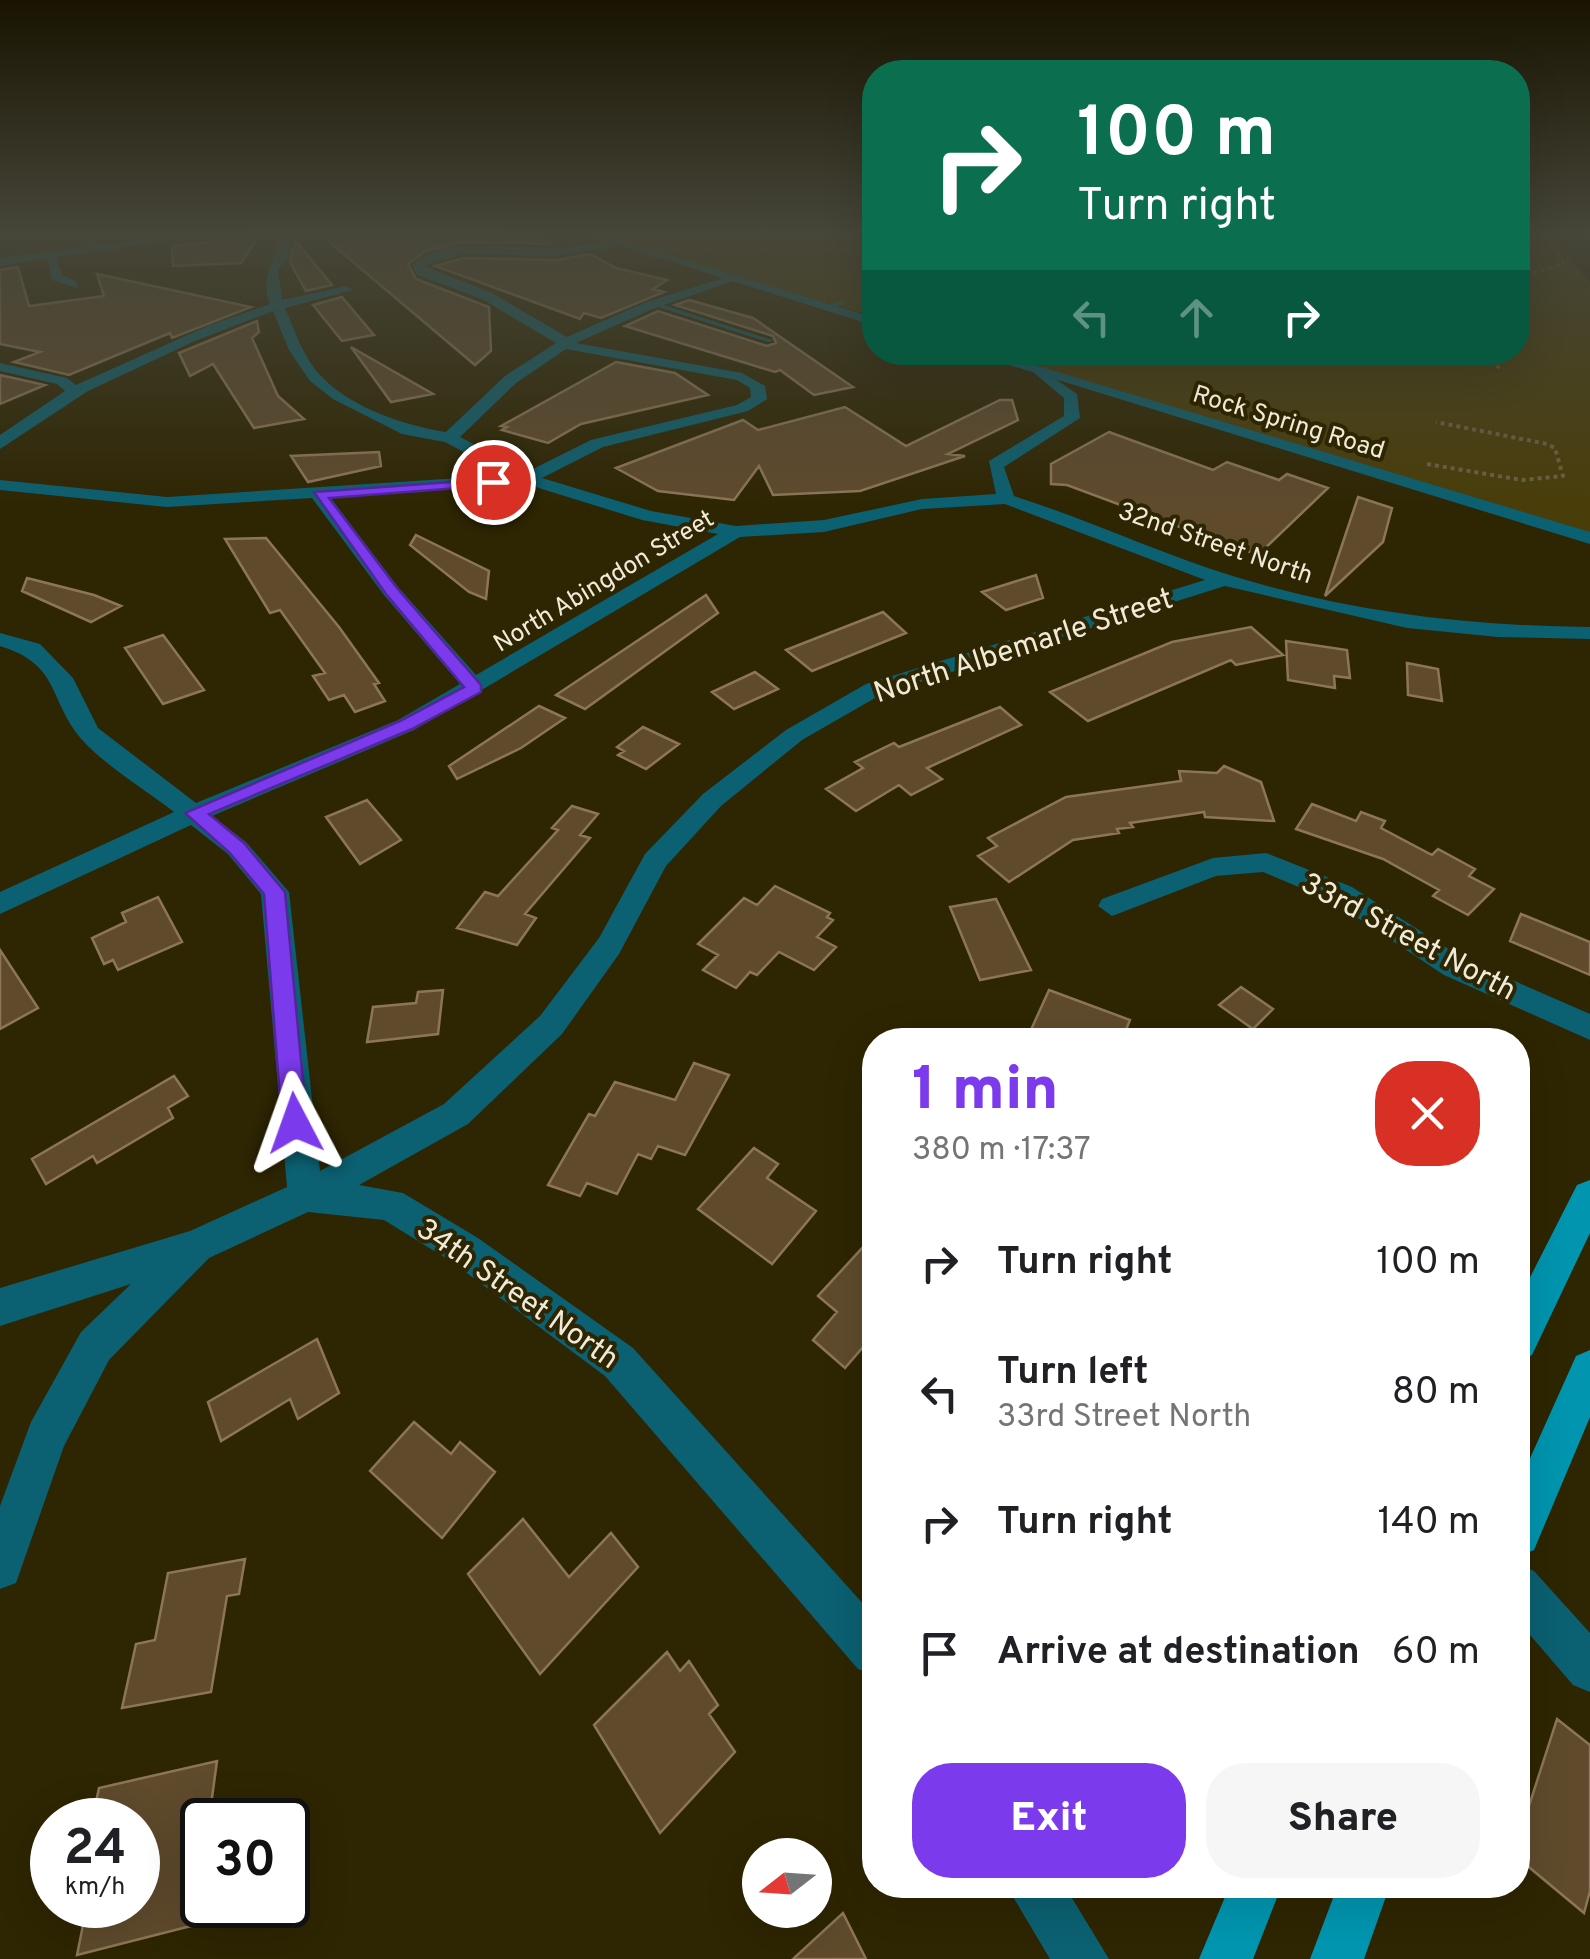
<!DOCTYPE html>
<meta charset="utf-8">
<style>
body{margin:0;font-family:Overpass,sans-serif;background:#f6f6f6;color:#202124;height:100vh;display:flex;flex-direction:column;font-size:38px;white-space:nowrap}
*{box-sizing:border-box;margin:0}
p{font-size:32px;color:#757577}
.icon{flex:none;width:55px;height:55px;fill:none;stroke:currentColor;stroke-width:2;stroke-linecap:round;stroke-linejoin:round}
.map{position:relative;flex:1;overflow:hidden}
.drawer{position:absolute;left:862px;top:1028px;width:668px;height:870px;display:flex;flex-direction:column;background:#fff;border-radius:40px;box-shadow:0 10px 40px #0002}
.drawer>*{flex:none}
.guide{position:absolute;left:862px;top:60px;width:668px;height:305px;border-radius:40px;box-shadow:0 10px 40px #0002;background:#0b6e4f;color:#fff;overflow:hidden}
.needle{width:65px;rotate:253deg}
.controls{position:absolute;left:742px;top:1838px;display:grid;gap:20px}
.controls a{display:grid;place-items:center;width:90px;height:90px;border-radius:50%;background:#fff;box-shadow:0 10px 40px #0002;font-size:50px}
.speed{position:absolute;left:30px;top:1798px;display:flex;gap:20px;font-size:50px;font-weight:700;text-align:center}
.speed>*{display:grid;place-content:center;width:130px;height:130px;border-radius:50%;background:#fff;box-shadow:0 10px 40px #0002;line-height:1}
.speed small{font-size:25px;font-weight:400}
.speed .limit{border:5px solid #111;border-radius:15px;background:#fff;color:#111}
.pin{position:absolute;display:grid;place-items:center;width:85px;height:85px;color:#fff;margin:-42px;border:5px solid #fff;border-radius:50%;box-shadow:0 2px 10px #0007}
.me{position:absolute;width:110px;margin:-55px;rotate:356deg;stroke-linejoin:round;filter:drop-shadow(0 0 8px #0008)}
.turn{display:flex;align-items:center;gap:35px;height:210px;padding:0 50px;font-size:45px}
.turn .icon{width:130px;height:130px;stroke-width:2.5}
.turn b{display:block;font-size:70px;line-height:85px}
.lanes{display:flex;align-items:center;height:95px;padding:0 50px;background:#0003;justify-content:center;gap:50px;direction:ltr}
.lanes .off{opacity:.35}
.round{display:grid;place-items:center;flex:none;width:105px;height:105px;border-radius:40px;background:#f6f6f6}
.headline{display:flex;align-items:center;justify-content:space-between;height:170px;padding:0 50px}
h1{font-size:60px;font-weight:800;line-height:75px;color:#7c3aed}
.action{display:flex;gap:20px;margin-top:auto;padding:20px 50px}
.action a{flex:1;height:115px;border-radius:40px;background:#7c3aed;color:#fff;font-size:40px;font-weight:800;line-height:115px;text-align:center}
.action a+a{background:#f6f6f6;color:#202124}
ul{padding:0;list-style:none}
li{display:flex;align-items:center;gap:30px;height:130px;padding:0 50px}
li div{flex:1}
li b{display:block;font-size:38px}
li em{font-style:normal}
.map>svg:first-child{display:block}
.green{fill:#493d09}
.building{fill:#5f4a2c;stroke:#8c7657;stroke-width:2.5}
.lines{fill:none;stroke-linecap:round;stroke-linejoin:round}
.path-far1{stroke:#6a6244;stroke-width:2.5;stroke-dasharray:4 4;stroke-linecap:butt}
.path{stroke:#6a6244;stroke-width:4;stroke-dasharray:4 4;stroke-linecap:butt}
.service{fill:#0b6071;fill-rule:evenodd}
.minor{fill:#0b6071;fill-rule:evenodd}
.tertiary{fill:#0b6071;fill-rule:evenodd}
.primary{fill:#0195af;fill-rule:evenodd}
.route{fill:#7c3aed;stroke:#51269a;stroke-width:2.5}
.labels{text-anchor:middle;stroke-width:8;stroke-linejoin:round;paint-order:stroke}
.far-street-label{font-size:25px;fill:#f0ebd8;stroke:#2e2502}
.street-label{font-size:30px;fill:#f0ebd8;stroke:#2e2502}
</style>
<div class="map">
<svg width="1590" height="1959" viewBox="0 0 1590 1959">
<rect width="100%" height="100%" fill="#2e2502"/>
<path class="green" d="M600,235H875V317L626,243Z
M1518,235H1548L1590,282V534L992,353L1518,352Z"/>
<path class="building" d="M321,235H521L554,244L463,242L426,251L408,264L416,279L489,307L491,351L475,365Z
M259,237L241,263L173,266L172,246Z
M295,240L332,285L306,291L290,262Z
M590,254L616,268L667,280L653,289L664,292L601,318L584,313L580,319L435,266L464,258L557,260Z
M18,267L29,306L104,296L97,274L251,307L172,338L170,333L69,375L14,362L40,352L0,344V270Z
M342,297L374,335L342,341L313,305Z
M689,300L753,318L853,387L814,395L780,370L775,372L625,326L658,311L767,346L776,343L773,336L675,305Z
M257,321L259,332L252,338L278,396L304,419L254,428L213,364L190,376L179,353Z
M351,347L433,394L391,402Z
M616,362L675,373L708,395L581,424L548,443L502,430L507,427L501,426Z
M0,375L45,385L0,404Z
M1000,400H1012L1018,420L948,454L965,456L860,491L773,495L759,466L734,500L658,491L616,468L743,420L758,430L845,407L906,446Z
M1109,432L1213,470L1227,462L1279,480L1287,474L1328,488L1260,553L1244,551L1067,485L1051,484V464Z
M379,452L381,466L308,482L291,456Z
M1358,497L1392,508L1383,542L1325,596Z
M416,535L489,571L486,599L469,592L410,545Z
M266,538L339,627L379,683L374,684L385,701L355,712L344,695L329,700L313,676L325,673L280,610L270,613L225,539Z
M1036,575L1043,598L1006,610L982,592Z
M27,578L94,595L121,606L91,622L22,591Z
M706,595L718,613L585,709L556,695Z
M883,612L906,633L812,671L786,650Z
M1251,627L1283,655L1236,665L1231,660L1088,721L1050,692L1172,642Z
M163,635L204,690L163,704L125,648Z
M1286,641L1347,650L1350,678L1334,676L1335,688L1288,680Z
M1407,663L1438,669L1442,701L1408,695Z
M755,672L778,689L734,709L712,692Z
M539,706L565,718L521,748L457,779L449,766Z
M1000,707L1021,725L927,768L942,779L911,795L899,785L856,811L826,789L863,768L855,762L894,743L899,747Z
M643,727L679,744L646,769L618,755L624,751L617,747Z
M1224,766L1261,782L1274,821L1205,817L1204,812L1130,823L1133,827L1117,829L1119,833L1073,840L1009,882L978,856L997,846L988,838L1066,797L1181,781L1179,771L1217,773Z
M367,800L401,840L360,864L326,817Z
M1312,804L1356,821L1361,812L1385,821L1381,828L1432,855L1438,849L1475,869L1469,876L1494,889L1468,915L1433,896L1439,890L1383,859L1296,829Z
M572,806L598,814L580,835L590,838L525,914L536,918L517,945L457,928L485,892L498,896L558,830L552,828Z
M775,886L830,913L827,917L833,920L817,937L836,947L814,970L779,952L757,975L750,972L736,988L703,970L718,955L698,944L744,898L757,905Z
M158,897L182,942L118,970L113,960L104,964L92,938L126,922L122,913Z
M996,899L1031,970L980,980L950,907Z
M1521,914L1590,942V975L1510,941Z
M0,950L38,1008L0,1029Z
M1241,987L1273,1009L1253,1029L1219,1005Z
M443,990L438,1034L367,1042L373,1007L416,1003L418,992Z
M1049,990L1130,1020L1122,1040H1050L1030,1032Z
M694,1063L729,1075L685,1155L658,1146L651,1159L638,1154L617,1194L587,1183L580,1196L548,1185L589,1114L595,1116L615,1082L675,1100Z
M174,1076L188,1096L168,1108L173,1118L97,1163L93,1156L46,1184L32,1159Z
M754,1148L778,1164L767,1178L816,1211L772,1264L698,1209Z
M875,1234V1333L845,1368L813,1340L837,1312L818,1296Z
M317,1339L339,1393L298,1419L290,1399L221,1441L208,1402Z
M414,1422L451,1454L460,1442L495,1472L442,1538L370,1471Z
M523,1519L569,1577L611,1533L638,1567L540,1674L468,1574Z
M245,1559L239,1594L227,1596L211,1692L122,1708L136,1644L155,1640L168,1573Z
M667,1652L680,1671L689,1661L718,1705L709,1714L735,1752L660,1833L594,1725Z
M1557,1719L1590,1745V1891L1584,1913L1518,1858V1840Z
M217,1761L209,1820H202V1868L195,1925L77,1955L87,1905H138V1820H92L99,1788Z
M843,1913L866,1959H793Z"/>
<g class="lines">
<path class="path-far1" d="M777,235L875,255
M831,240L875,237
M708,249L765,235
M1518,277L1564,264L1545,235
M1477,352L1502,370"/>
<path class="path" d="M1427,464L1522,480L1563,476L1555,448L1547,444L1436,422"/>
<path class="service" d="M651,301L772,340L773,341L768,342L649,304Z
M843,301L845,304L826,309L823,307Z"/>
<path class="minor" d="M85,235H97L98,250H90Z
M280,235H292L289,257L278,270L282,300L347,286L353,290L285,308C295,331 304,360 323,378C352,408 406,426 446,432L505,376L556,343L482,299L417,275L412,265C449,232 515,250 560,248C582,247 603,240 624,241V245L557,256L463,254L424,266L492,293L567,337L646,302L733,275V281L655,308L576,343L742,373L765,386L767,399L748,411L603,447L542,478L651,511L736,526L824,520L922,499L996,494L989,461L1064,416V398L1034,373L1041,369L1077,394L1080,418L1004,467L1014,496C1089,520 1161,554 1236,577C1352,612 1470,626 1590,627V639L1498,637L1407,628L1225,586L882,694L802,740L721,806L666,866L619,954L562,1034L468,1124L359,1185L403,1193L478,1238L633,1348L875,1617V1675L858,1669L605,1376L452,1262L384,1220L308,1212L209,1258L109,1360L64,1446L16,1583L0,1589V1506L31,1422L81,1332L131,1284L0,1326V1288L190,1231L287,1187L261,894L228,854L191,825L0,914V892L174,812C147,791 98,761 78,735C48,695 58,664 0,646V633L40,644L73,678L98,728L196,803L398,720L460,684L384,595L312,498L167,507L0,490V480L167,497L507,475L445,442L402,434L333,399L310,381L289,350L273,311L195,341L88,391L0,449V435L65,391L57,384L0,371V363L67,378L76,385L210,325L270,304C259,276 276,262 280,235ZM566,349L737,380L750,388L751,397L737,405L591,440L527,472L460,437L516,383ZM526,484L642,520L718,534L476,675L398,587L330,497ZM1005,504L1205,580L866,684L786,730L703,794L645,854L599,938L540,1016L444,1104L320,1171L289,892L246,842L212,816L414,730L740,537L824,532L922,509Z
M46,253H54L62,275L77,282V288L52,280Z
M1266,853L1352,887L1464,959L1590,1014V1040L1444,975L1332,901L1263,872L1216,876L1112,916L1098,906L1102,899L1213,858Z
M1518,1564L1534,1571L1590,1633V1692L1573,1685L1518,1621Z
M1006,1885H1064L1109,1959H1050Z"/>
<path class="tertiary" d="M172,235H203L0,266V258Z
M587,235H605L875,318V326Z
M967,352H991L1590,532V544Z"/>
<path class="primary" d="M1590,1180V1233L1532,1355L1518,1361V1301L1577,1185Z
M1590,1350V1417L1534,1550L1518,1556V1485L1576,1356Z
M1230,1885H1282L1253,1959H1199Z
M1338,1885H1390L1364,1959H1310Z"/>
</g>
<linearGradient id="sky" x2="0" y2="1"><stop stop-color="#191401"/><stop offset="0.46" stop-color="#464639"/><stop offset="1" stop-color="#464639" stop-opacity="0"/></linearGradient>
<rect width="1590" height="509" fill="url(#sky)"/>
<path class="route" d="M493,479L497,485L329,498L397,588L481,685V692L412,729L209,814L244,843L285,892L307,1123L295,1134L282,1123L264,894L230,853L185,813L400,721L464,687L386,594L314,492Z"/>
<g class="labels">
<g class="far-street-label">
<text transform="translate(1289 421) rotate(17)" y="9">Rock Spring Road</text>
<text transform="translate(1216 542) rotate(19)" y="9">32nd Street North</text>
<text transform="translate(603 580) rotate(-31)" y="9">North Abingdon Street</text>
</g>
<g class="street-label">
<text transform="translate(1023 645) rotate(-18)" y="10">North Albemarle Street</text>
<text transform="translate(1409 936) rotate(28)" y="10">33rd Street North</text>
<text transform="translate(518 1293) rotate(35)" y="10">34th Street North</text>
</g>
</g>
</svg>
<div class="controls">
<a><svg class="needle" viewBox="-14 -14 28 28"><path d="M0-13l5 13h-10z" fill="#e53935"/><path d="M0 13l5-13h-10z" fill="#757577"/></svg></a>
</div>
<div class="speed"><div>24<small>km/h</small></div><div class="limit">30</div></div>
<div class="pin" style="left:493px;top:482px;background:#d93025"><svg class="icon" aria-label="arrive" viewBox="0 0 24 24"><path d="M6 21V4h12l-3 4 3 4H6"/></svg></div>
<svg class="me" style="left:295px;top:1123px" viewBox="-20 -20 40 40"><path d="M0-17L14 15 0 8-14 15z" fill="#7c3aed" stroke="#fff" stroke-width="4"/></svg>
<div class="guide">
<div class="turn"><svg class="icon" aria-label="right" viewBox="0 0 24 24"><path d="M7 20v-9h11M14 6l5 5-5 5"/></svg><div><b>100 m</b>Turn right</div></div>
<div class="lanes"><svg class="icon off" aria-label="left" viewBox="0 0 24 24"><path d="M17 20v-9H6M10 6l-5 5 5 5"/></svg><svg class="icon off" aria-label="ahead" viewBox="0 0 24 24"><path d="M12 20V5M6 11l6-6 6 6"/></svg><svg class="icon" aria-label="right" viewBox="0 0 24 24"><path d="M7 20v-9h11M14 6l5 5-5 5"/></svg></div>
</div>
<section class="drawer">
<div class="headline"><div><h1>1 min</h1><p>380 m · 17:37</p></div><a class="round" style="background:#d93025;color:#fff"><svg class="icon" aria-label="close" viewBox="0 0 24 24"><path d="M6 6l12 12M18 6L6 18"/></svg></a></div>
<ul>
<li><svg class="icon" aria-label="right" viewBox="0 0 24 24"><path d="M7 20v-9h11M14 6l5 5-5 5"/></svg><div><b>Turn right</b></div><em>100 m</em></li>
<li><svg class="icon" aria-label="left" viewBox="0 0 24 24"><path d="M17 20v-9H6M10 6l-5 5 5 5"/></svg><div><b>Turn left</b><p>33rd Street North</p></div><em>80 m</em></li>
<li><svg class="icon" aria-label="right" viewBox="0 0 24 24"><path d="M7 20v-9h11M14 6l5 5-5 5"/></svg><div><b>Turn right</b></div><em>140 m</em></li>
<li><svg class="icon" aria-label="arrive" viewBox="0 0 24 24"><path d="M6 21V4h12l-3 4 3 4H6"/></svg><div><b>Arrive at destination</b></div><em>60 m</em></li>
</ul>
<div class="action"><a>Exit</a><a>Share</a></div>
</section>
</div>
